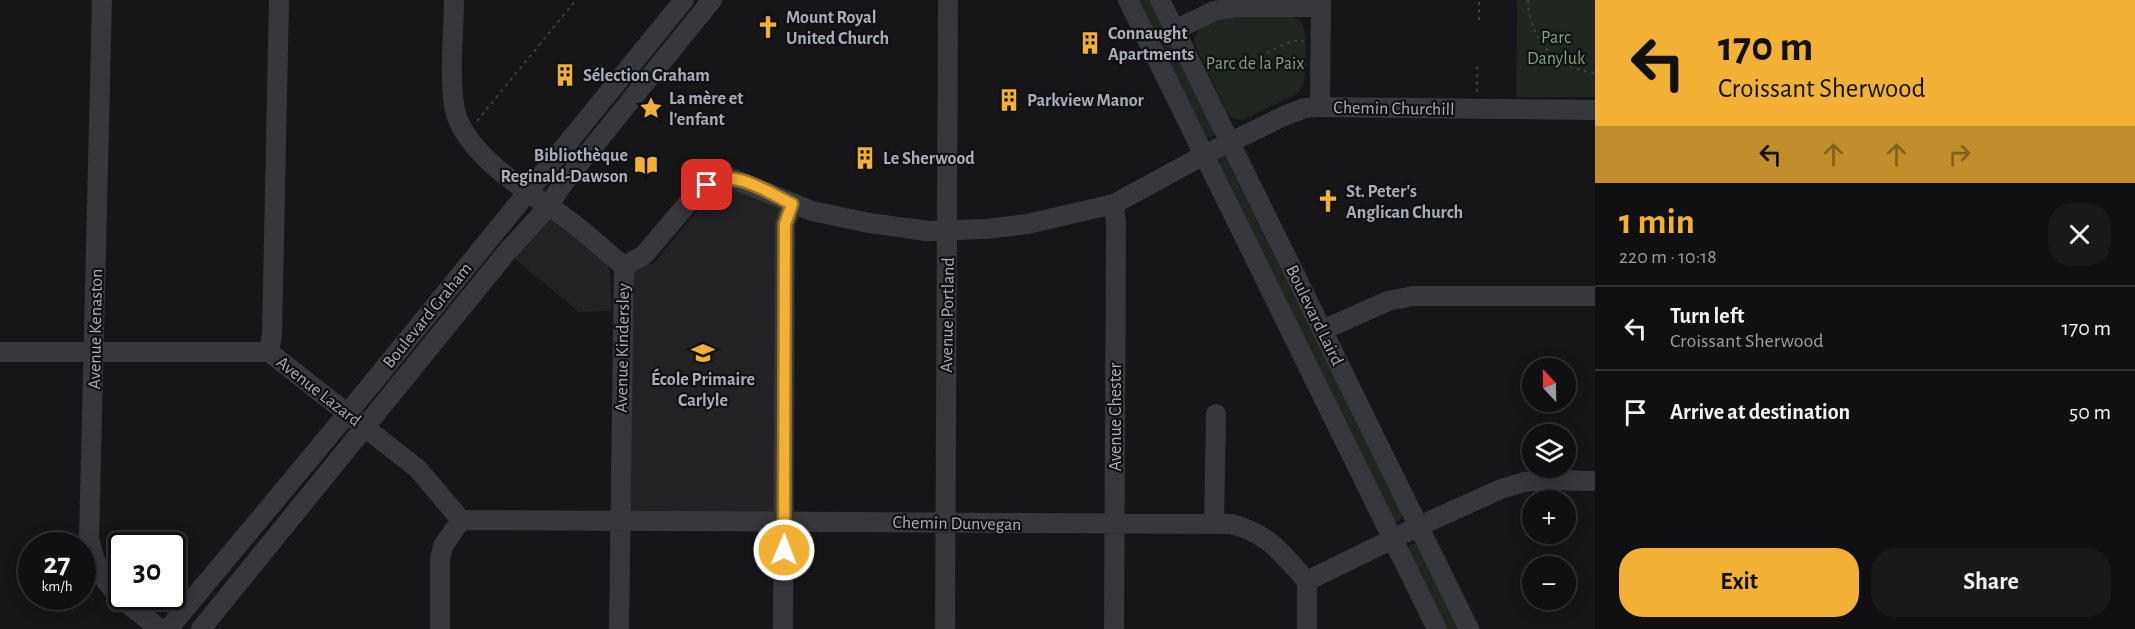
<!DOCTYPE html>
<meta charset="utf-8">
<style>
body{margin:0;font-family:"Alegreya Sans",sans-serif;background:#19191b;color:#f1f3f6;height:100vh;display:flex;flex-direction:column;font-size:22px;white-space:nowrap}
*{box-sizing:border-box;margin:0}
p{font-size:20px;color:#9c9d9f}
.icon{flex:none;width:33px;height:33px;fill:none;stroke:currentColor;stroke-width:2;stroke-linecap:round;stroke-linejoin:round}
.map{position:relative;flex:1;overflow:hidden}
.drawer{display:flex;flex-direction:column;background:#101012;width:540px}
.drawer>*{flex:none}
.guide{background:#f2b134;color:#111;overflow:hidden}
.needle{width:39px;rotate:338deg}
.tools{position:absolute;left:1522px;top:358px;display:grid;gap:12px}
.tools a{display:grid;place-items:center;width:54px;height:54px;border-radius:50%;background:#101012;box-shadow:0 3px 15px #0003,0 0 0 2px #303032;font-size:30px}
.speed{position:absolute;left:18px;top:532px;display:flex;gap:12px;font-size:30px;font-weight:700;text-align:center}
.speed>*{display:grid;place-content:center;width:78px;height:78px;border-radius:50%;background:#101012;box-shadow:0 3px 15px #0003,0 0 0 2px #303032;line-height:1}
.speed small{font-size:15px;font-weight:400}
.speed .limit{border:3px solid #111;border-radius:9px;background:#fff;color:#111}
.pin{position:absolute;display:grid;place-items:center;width:51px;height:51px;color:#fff;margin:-26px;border-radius:12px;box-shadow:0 3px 9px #0006}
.me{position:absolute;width:66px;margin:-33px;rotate:1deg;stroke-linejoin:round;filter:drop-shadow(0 0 4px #0008)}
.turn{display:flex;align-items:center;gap:21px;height:126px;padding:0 24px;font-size:27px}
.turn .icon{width:78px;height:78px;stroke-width:2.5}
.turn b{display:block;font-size:42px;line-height:51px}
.lanes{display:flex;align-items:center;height:57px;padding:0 24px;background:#0003;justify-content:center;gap:30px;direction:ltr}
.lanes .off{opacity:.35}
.round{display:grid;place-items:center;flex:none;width:63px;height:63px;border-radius:24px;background:#19191b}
.summary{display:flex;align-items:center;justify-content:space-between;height:102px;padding:0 24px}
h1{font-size:36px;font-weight:700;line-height:45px;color:#f2b134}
.primary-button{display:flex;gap:12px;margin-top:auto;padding:12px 24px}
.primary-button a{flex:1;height:69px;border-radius:24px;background:#f2b134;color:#111;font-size:24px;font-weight:700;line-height:69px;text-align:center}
.primary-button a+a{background:#19191b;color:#f1f3f6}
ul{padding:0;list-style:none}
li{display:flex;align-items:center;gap:18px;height:84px;padding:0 24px;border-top:2px solid #303032}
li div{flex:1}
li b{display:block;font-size:22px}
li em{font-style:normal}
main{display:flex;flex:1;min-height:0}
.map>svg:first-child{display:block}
.built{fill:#222225}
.green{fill:#1e261f}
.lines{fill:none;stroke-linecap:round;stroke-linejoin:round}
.path{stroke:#3d3f44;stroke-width:2;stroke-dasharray:3 4.5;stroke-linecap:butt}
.minor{stroke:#37383d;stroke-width:20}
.route-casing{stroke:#9d7322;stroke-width:15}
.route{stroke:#f2b134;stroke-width:10}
.labels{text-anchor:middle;stroke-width:4.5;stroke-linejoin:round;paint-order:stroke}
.poi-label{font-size:18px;font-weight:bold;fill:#a8adb8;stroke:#111113;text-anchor:start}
.park-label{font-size:18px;fill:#7fa381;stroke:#111113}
.street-label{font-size:18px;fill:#a8adb8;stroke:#111113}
</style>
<main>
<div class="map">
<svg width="1595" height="629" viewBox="0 0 1595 629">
<rect width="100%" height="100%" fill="#161618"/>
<path class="built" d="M713,180L792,204L784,522L620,521L624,266L653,264L706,200L707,185Z
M547,220L558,222L605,261L610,271L612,311L579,312L511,256Z"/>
<path class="green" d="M1137,0H1152L1215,129L1212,137L1207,138L1203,135Z
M1517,0H1595V97H1516Z
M1234,17H1292L1301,21C1308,30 1306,69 1304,82C1303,87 1300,90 1297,94L1242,120L1233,119L1226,111L1194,42C1195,24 1219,19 1234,17Z
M1225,157L1403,515L1398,522L1393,521L1219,164L1221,158Z
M1414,543L1416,544L1460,629H1446L1408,550L1411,544Z"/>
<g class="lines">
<path class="path" d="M1528,0C1529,40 1556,68 1595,73
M1479,20V0
M1260,56L1292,41H1304
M1477,92V62
M477,121L576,0"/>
<path class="minor" d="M102,0L89,538C98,587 124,600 160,629
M279,0L272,334L269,352L418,469L461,520L443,546L440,559V629
M454,0C454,32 448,84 456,114C468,155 526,191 560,214C583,229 602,249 624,266L619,629
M1128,0L1437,629
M1160,0L1469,629
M1175,30L1214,11L1236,7H1321
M1320,107L1321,0
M1114,204L1116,225L1114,629
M624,266L644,255L689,202L713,180L734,179L812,211L869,223L927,231L985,229L1027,224L1114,204L1204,155L1286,115L1305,108L1320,107L1595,110
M1323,330L1388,301L1413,296H1595
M0,352H269
M461,520L1231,524C1270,534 1281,553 1307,581L1419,526L1501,489L1524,482L1546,480L1595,481
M1214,524L1216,414
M168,629L348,413L684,0
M201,629L506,253L548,207L562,185L712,0
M783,629L785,224L792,204
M945,629L948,0
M1307,629V581"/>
</g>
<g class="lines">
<g class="route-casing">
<path id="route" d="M707,185C731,166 769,193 792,204L785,224L784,550"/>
</g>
<use href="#route" class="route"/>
</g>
<defs>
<g id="church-bare" transform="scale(1.8)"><path d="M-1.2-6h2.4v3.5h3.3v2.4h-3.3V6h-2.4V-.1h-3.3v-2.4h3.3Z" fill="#f2b134" stroke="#111113" stroke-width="2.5" paint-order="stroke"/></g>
<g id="building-bare" transform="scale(1.8)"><path d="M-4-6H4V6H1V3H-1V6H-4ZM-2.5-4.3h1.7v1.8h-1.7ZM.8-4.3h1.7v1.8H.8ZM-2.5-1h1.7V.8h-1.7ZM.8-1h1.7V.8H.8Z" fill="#f2b134" stroke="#111113" stroke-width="2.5" paint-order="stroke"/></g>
<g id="sight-bare" transform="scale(1.8)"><path d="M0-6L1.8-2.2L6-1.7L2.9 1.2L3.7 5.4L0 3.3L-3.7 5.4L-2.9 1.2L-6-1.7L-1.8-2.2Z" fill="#f2b134" stroke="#111113" stroke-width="2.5" paint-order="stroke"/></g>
<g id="library-bare" transform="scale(1.8)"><path d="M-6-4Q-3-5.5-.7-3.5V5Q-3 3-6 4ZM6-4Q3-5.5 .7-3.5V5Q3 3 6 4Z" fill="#f2b134" stroke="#111113" stroke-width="2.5" paint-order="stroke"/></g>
<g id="school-bare" transform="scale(1.8)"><path d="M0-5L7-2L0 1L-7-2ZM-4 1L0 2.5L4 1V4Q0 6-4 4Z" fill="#f2b134" stroke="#111113" stroke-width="2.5" paint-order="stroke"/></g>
</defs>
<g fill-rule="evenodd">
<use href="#church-bare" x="768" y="27"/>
<use href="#building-bare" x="1090" y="43"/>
<use href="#building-bare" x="565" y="75"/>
<use href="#building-bare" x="1009" y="100"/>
<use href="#sight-bare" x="651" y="108"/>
<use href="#building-bare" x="865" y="158"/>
<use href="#library-bare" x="646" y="165"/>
<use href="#church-bare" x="1328" y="201"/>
<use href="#school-bare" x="703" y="353"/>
</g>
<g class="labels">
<g class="poi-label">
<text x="786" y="23">Mount Royal<tspan x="786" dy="21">United Church</tspan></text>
<text x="1108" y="39">Connaught<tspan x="1108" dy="21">Apartments</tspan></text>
<text x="583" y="81">Sélection Graham</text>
<text x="669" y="104">La mère et<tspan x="669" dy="21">l'enfant</tspan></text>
<text x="1027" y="106">Parkview Manor</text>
<text x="628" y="161" text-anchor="end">Bibliothèque<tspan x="628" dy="21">Reginald-Dawson</tspan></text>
<text x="883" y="164">Le Sherwood</text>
<text x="1346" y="197">St. Peter's<tspan x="1346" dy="21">Anglican Church</tspan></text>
<text x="703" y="385" text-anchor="middle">École Primaire<tspan x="703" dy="21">Carlyle</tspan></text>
</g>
<g class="park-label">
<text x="1556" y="43">Parc<tspan x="1556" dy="21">Danyluk</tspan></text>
<text x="1255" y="69">Parc de la Paix</text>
</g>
<g class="street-label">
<text transform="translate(1394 108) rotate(1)" y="6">Chemin Churchill</text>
<text transform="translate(427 315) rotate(-51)" y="6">Boulevard Graham</text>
<text transform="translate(947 315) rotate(-89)" y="6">Avenue Portland</text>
<text transform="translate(1315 315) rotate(64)" y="6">Boulevard Laird</text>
<text transform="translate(95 329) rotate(-89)" y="6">Avenue Kenaston</text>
<text transform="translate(622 348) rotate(-89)" y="6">Avenue Kindersley</text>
<text transform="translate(319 391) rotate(38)" y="6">Avenue Lazard</text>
<text transform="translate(1115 417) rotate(-90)" y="6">Avenue Chester</text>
<text transform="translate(957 523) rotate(1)" y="6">Chemin Dunvegan</text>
</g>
</g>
</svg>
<div class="tools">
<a><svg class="needle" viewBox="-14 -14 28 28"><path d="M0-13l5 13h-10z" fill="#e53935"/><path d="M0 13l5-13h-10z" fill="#9c9d9f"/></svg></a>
<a><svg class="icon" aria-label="layers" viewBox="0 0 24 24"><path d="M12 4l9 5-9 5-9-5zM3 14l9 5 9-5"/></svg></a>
<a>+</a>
<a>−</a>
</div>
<div class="speed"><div>27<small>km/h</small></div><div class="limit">30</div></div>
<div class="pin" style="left:707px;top:185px;background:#d93025"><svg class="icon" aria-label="arrive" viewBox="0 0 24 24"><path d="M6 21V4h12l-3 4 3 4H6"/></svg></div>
<svg class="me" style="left:784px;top:550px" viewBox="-20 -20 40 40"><circle r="17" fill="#f2b134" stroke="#fff" stroke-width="3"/><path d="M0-11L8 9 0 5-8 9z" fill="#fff"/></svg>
</div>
<section class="drawer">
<div class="guide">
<div class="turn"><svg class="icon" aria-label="left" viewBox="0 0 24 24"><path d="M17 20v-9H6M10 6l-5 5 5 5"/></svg><div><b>170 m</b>Croissant Sherwood</div></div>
<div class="lanes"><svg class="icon" aria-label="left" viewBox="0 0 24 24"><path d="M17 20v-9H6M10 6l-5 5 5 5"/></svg><svg class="icon off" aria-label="ahead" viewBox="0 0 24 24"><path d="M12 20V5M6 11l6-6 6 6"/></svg><svg class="icon off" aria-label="ahead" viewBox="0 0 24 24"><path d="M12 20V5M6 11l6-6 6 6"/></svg><svg class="icon off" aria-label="right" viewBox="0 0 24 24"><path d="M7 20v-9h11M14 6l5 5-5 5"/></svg></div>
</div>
<div class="summary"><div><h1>1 min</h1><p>220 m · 10:18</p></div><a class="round"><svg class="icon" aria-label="close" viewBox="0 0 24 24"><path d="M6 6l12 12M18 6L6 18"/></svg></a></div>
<ul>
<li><svg class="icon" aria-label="left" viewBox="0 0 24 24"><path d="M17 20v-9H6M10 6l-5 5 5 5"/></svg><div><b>Turn left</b><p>Croissant Sherwood</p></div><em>170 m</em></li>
<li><svg class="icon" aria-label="arrive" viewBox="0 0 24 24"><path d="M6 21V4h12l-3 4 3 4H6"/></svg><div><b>Arrive at destination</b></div><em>50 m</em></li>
</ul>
<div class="primary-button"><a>Exit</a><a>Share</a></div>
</section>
</main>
